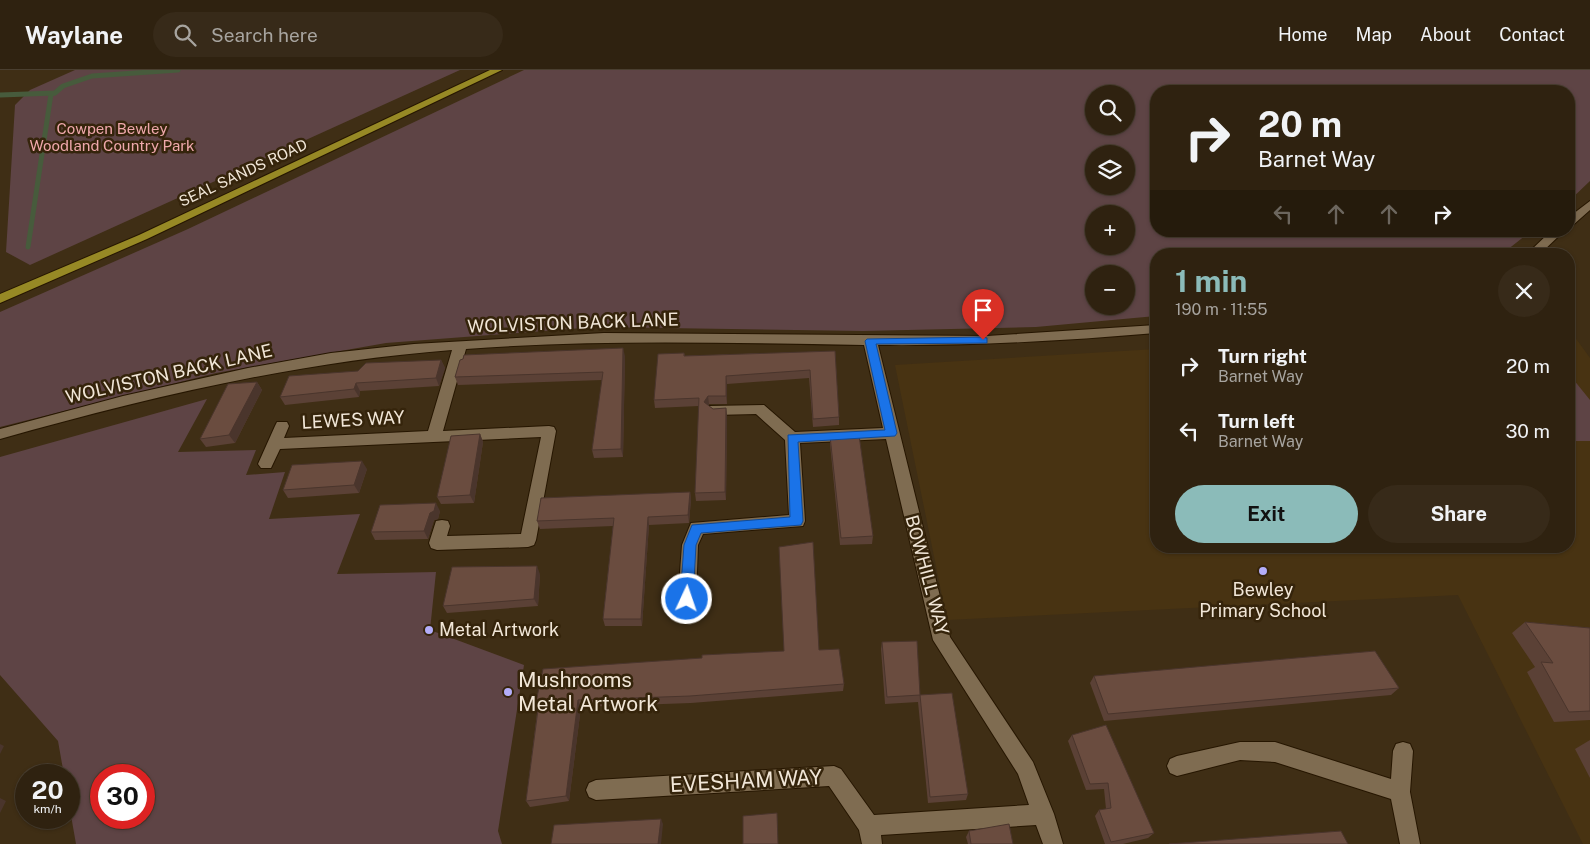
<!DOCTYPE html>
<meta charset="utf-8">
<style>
body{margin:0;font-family:"Public Sans",sans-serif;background:#372a19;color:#f1f3f6;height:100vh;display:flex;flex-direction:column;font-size:19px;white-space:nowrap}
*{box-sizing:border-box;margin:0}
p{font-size:16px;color:#a7a49f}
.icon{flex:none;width:28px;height:28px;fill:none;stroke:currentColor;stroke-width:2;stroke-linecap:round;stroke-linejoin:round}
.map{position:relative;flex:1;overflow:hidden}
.sheet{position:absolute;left:1150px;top:178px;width:425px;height:305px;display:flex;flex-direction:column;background:#2f2210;border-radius:20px;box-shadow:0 1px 4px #0004,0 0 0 1px #4a3f30}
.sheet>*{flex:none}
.banner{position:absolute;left:1150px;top:15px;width:425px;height:152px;border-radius:20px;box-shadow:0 1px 4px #0004,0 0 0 1px #4a3f30;background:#2f2210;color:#f1f3f6;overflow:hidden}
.tools{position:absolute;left:1085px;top:15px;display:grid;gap:10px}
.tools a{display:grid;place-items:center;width:50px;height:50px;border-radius:50%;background:#2f2210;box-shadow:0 1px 4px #0004,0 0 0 1px #4a3f30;font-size:25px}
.speed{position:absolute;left:15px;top:694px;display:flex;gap:10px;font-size:25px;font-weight:700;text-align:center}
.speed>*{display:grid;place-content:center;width:65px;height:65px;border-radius:50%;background:#2f2210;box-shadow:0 1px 4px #0004,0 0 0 1px #4a3f30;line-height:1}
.speed small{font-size:12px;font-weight:400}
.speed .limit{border:8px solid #d22;background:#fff;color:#111}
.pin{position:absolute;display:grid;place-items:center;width:42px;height:42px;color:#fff;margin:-51px -21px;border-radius:50% 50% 50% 0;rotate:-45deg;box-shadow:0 0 5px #0007}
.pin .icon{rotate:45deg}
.me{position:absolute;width:55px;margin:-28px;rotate:3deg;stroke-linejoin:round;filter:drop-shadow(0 0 4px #0008)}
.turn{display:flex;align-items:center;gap:18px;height:105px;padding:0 25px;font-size:22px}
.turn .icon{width:65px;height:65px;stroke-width:2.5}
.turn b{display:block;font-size:35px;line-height:42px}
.lanes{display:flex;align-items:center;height:48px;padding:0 25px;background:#0003;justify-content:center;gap:25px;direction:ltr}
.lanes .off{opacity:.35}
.round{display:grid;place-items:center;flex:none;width:52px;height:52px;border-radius:26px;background:#372a19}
.headline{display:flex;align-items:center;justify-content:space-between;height:85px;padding:0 25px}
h1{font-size:30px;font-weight:700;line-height:38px;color:#8bbbb9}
.button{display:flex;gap:10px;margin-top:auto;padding:10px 25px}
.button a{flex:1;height:58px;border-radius:30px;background:#8bbbb9;color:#111;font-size:20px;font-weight:700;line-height:58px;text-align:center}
.button a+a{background:#372a19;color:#f1f3f6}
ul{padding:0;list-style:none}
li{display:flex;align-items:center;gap:15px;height:65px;padding:0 25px}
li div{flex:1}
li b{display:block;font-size:19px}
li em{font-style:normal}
header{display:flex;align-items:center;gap:30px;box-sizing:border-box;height:70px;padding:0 25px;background:#2f2210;border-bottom:1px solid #4a3f30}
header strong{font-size:24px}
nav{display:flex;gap:28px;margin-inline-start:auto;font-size:18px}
.search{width:350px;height:45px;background:#372a19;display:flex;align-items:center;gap:12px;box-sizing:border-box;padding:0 18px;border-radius:28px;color:#a7a49f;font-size:19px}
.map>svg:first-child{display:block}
.built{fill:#483312}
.green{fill:#5e4445;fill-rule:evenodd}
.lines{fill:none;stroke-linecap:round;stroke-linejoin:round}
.stream{stroke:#475b3c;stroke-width:5}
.street-casing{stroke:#261600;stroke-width:2}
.primary-casing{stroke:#261600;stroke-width:2}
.street{fill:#7f6c51;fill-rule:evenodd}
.primary{fill:#978925;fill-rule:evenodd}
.wall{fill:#5b4136}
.shaded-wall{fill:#4a352c}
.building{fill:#6a4c3f;stroke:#4a352c}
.route{fill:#1a73e8;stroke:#114b97}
.poi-dot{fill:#b3adf9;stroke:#35240b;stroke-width:2}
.labels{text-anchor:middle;stroke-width:5;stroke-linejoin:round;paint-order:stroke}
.far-park-label{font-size:15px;fill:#efa8ac;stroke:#35240b}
.far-street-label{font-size:15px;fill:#f1e6d7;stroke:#35240b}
.street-label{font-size:18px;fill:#f1e6d7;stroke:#35240b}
.poi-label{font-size:18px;fill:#f1e6d7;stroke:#35240b}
.near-poi-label{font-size:21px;fill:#f1e6d7;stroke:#35240b;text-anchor:start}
.near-street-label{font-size:21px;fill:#f1e6d7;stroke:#35240b}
</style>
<header>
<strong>Waylane</strong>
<div class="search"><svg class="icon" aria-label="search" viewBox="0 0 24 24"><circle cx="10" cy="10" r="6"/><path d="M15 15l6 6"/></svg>Search here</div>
<nav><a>Home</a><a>Map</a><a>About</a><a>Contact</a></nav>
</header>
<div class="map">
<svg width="1590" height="774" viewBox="0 0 1590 774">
<rect width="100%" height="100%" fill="#3f2e15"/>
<path class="built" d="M1569,259L1590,288V774H1583L1458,525L947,550L895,295L1156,279V476H1569Z"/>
<path class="green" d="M75,0H460L30,195L6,182L15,35L30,20Z
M524,0H1590V111L1569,131V21H1156V161H1531L1502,184H1156V246L1036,257L863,261L596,257L386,273L216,303L0,357V242L188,159ZM1094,24H1126V56H1094ZM1094,84H1126V116H1094ZM1094,144H1126V176H1094ZM1094,204H1126V236H1094Z
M1569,304L1590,330V371H1569Z
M207,329L178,382L256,380L246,405L285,402L269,449L360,444L337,504L436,502L430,560L524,595L498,761L502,774H76L69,734V705H64L58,671L0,605V387ZM101,705H144V748H101Z"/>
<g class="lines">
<path class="stream" d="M0,25L55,23L63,16L92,6L178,0
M28,177L51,24L55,23"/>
<g class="street-casing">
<path id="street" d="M1590,131V140L1573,155L1569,156V147Z
M1551,161H1564L1540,184H1527Z
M1156,255V263C1063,271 971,276 878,275L950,567L1033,692L1054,744L1063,774H1043L1036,755L881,765L882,774H862L859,760L829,716L596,730L589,727L586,720L589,713L596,710L834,696L841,699L874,745L1029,735L1018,704L933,570L886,369L800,373L805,451L803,456L703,464L698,475L696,529L693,534L687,536L681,534L678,529L682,475L691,453L789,445L785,370L756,344L714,345L707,340L709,336L764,335L795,362L883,358L864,275C731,273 599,269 466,279L443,361L549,356L554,357L556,361L536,470L534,475L528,477L437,480L431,478L429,473L436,451L442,450L448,451L450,456L447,466L521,464L541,367L280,379L271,398H261L258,394L275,356L277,352H287L289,356L284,368L428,361L452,280C297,292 149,327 0,369V359L123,326L248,298L331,283L414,274L604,263L987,266Z
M1240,672H1275L1391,709L1393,681L1396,674L1403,672L1410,674L1413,681L1410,722L1420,774H1400L1391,729L1275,692L1240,690L1177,706L1170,703L1167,696L1170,689L1177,686Z"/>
</g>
<g class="primary-casing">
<path id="primary" d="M490,0H502L147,169L0,233V224L139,165Z"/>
</g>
<use href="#street" class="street"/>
<use href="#primary" class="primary"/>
</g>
<path class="wall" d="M835,281L839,347V355L813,357L809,308L727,314V334H709L708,335L713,339L726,338L727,347L726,430L696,431L695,423L699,336L655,338L654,330L684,283L685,286Z
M625,286L623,387L594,388L592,380L602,310L458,315L455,307Z
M441,290L445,298L439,316L360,321L359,327L285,335L280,327L358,301Z
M257,312L262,320L235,373L206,377L200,369Z
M480,364L483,372L474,433L441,434L437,427Z
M830,366L873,466L872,474L840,475L830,374Z
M367,399L359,423L288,428L283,420Z
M690,422L691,429L689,453L649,455L642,556H605L603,549L613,456L540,459L537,451Z
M440,441L438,449L434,450L428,469L375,470L371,462Z
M540,504L538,536L447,543L443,536Z
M1525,552L1590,558V650L1554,652L1527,602L1535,597L1512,563Z
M882,572L920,625L968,724L966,730L928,733L918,632L885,634L881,579Z
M819,580L844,614L843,621L691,633L581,637L569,731L530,737L526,731L538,636L536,632L702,588Z
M1094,606L1399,618L1391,625L1104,651L1090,613Z
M1072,665L1154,763L1148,768L1123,774H1105L1095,746L1099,740L1106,739L1104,719L1086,720L1068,671Z
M1590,670V708L1575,679Z
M969,761L1013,774H968L966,767Z"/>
<path class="shaded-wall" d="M623,278L625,286L623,387L621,379Z
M441,290L445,298L439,316L436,308Z
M726,306L727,314V334L726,326Z
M257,312L262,320L235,373L229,365Z
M356,313L360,321L359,327L354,319Z
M708,326L709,334L705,340L704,332Z
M726,338L727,347L726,430L725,422Z
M480,364L483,372L474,433L470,425Z
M362,391L367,399L359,423L354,415Z
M690,422L691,429L689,453L688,445Z
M436,433L440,441L438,449L434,450L428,469L424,461L430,443Z
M648,447L649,455L642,556L641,549Z
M537,496L540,504L538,536L534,529Z
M578,630L581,637L569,731L566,726Z
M0,674L4,676L0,684Z
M0,728L6,731L0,743Z
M661,749L663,754L661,774H658Z"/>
<path class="building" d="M623,278L621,379L592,380L603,302L455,307L460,290L463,289L464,285Z
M835,281L839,347L813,349L810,300L726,306V326H708L704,332L713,339L726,338L725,422L695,423L699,328L654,330L658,284L684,283V286Z
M441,290L436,308L356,313L354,319L280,327L289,306L358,301L366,293Z
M257,312L229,365L200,369L228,314Z
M480,364L470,425L437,427L451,366Z
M859,365L873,466L841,468L830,366Z
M362,391L354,415L283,420L292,395Z
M690,422L688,445L648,447L641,549H603L614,448L537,451L541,428Z
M436,433L434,441L430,443L424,461L371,462L380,435Z
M813,472L819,580L839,579L844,614L690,626L578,630L566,726L526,731L539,632H536L543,599L702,588V585L784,581L779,477Z
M537,496L534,529L443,536L452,497Z
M1525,552L1590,558V641L1569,642L1541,592L1553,593Z
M917,571L920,625L887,627L882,572Z
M1375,581L1399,618L1108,644L1094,606Z
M952,623L968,724L930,727L920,625Z
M1106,655L1154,763L1111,772L1099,740L1111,738L1108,713L1090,714L1072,665Z
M777,743L778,774H743V746Z
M661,749L658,774H551L554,755Z
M1009,754L1013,774H971L969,761Z
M1341,761L1348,774H1169Z"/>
<path class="route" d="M983,267L987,268V273L876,274L897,363L895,366L798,372L803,451L801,455L701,463L696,475L693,529L691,533H682L680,529L684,475L692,455L790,447L788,365L885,360L865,271L867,269Z"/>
<g class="poi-dot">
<circle cx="1263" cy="501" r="5"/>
<circle cx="429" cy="560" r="5"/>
<circle cx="508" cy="622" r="5"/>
</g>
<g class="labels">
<g class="far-park-label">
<text x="112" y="64">Cowpen Bewley<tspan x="112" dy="17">Woodland Country Park</tspan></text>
</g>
<g class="far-street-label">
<text transform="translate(243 103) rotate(-25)" y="5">SEAL SANDS ROAD</text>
</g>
<g class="street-label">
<text transform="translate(573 253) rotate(-2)" y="6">WOLVISTON BACK LANE</text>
<text transform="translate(169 304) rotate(-13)" y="6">WOLVISTON BACK LANE</text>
<text transform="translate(353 350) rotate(-3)" y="6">LEWES WAY</text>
<text transform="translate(927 505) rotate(75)" y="6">BOWHILL WAY</text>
</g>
<g class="poi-label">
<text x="1263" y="526">Bewley<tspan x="1263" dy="21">Primary School</tspan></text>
<text x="439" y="566" text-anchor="start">Metal Artwork</text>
</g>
<g class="near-poi-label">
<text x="518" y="617">Mushrooms<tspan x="518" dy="24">Metal Artwork</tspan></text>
</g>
<g class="near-street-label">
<text transform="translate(746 711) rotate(-3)" y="7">EVESHAM WAY</text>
</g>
</g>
</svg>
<div class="tools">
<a><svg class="icon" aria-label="search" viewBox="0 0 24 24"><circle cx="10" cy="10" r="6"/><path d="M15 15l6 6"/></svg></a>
<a><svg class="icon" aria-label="layers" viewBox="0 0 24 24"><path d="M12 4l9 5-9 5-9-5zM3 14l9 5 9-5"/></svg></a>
<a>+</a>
<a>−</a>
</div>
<div class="speed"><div>20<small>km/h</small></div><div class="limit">30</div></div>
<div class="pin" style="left:983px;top:270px;background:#d93025"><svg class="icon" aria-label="arrive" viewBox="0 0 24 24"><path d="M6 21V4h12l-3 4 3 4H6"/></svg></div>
<svg class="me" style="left:687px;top:529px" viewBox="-20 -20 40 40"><circle r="17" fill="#1a73e8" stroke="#fff" stroke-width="3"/><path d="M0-11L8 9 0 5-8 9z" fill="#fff"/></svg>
<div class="banner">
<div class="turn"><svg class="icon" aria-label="right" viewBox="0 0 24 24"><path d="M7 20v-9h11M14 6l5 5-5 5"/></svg><div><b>20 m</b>Barnet Way</div></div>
<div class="lanes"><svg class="icon off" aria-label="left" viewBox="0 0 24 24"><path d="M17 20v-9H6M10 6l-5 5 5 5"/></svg><svg class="icon off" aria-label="ahead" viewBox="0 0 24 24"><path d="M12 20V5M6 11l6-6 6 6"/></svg><svg class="icon off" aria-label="ahead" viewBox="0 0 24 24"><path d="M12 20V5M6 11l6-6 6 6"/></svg><svg class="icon" aria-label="right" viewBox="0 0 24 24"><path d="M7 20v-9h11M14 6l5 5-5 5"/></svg></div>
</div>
<section class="sheet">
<div class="headline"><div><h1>1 min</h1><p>190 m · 11:55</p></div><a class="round"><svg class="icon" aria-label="close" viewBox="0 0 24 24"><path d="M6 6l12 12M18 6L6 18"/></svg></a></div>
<ul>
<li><svg class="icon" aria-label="right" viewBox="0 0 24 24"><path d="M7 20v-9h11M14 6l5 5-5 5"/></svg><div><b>Turn right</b><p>Barnet Way</p></div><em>20 m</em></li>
<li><svg class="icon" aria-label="left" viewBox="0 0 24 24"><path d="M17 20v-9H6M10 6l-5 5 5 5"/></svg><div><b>Turn left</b><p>Barnet Way</p></div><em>30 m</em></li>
</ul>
<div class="button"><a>Exit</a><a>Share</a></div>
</section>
</div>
